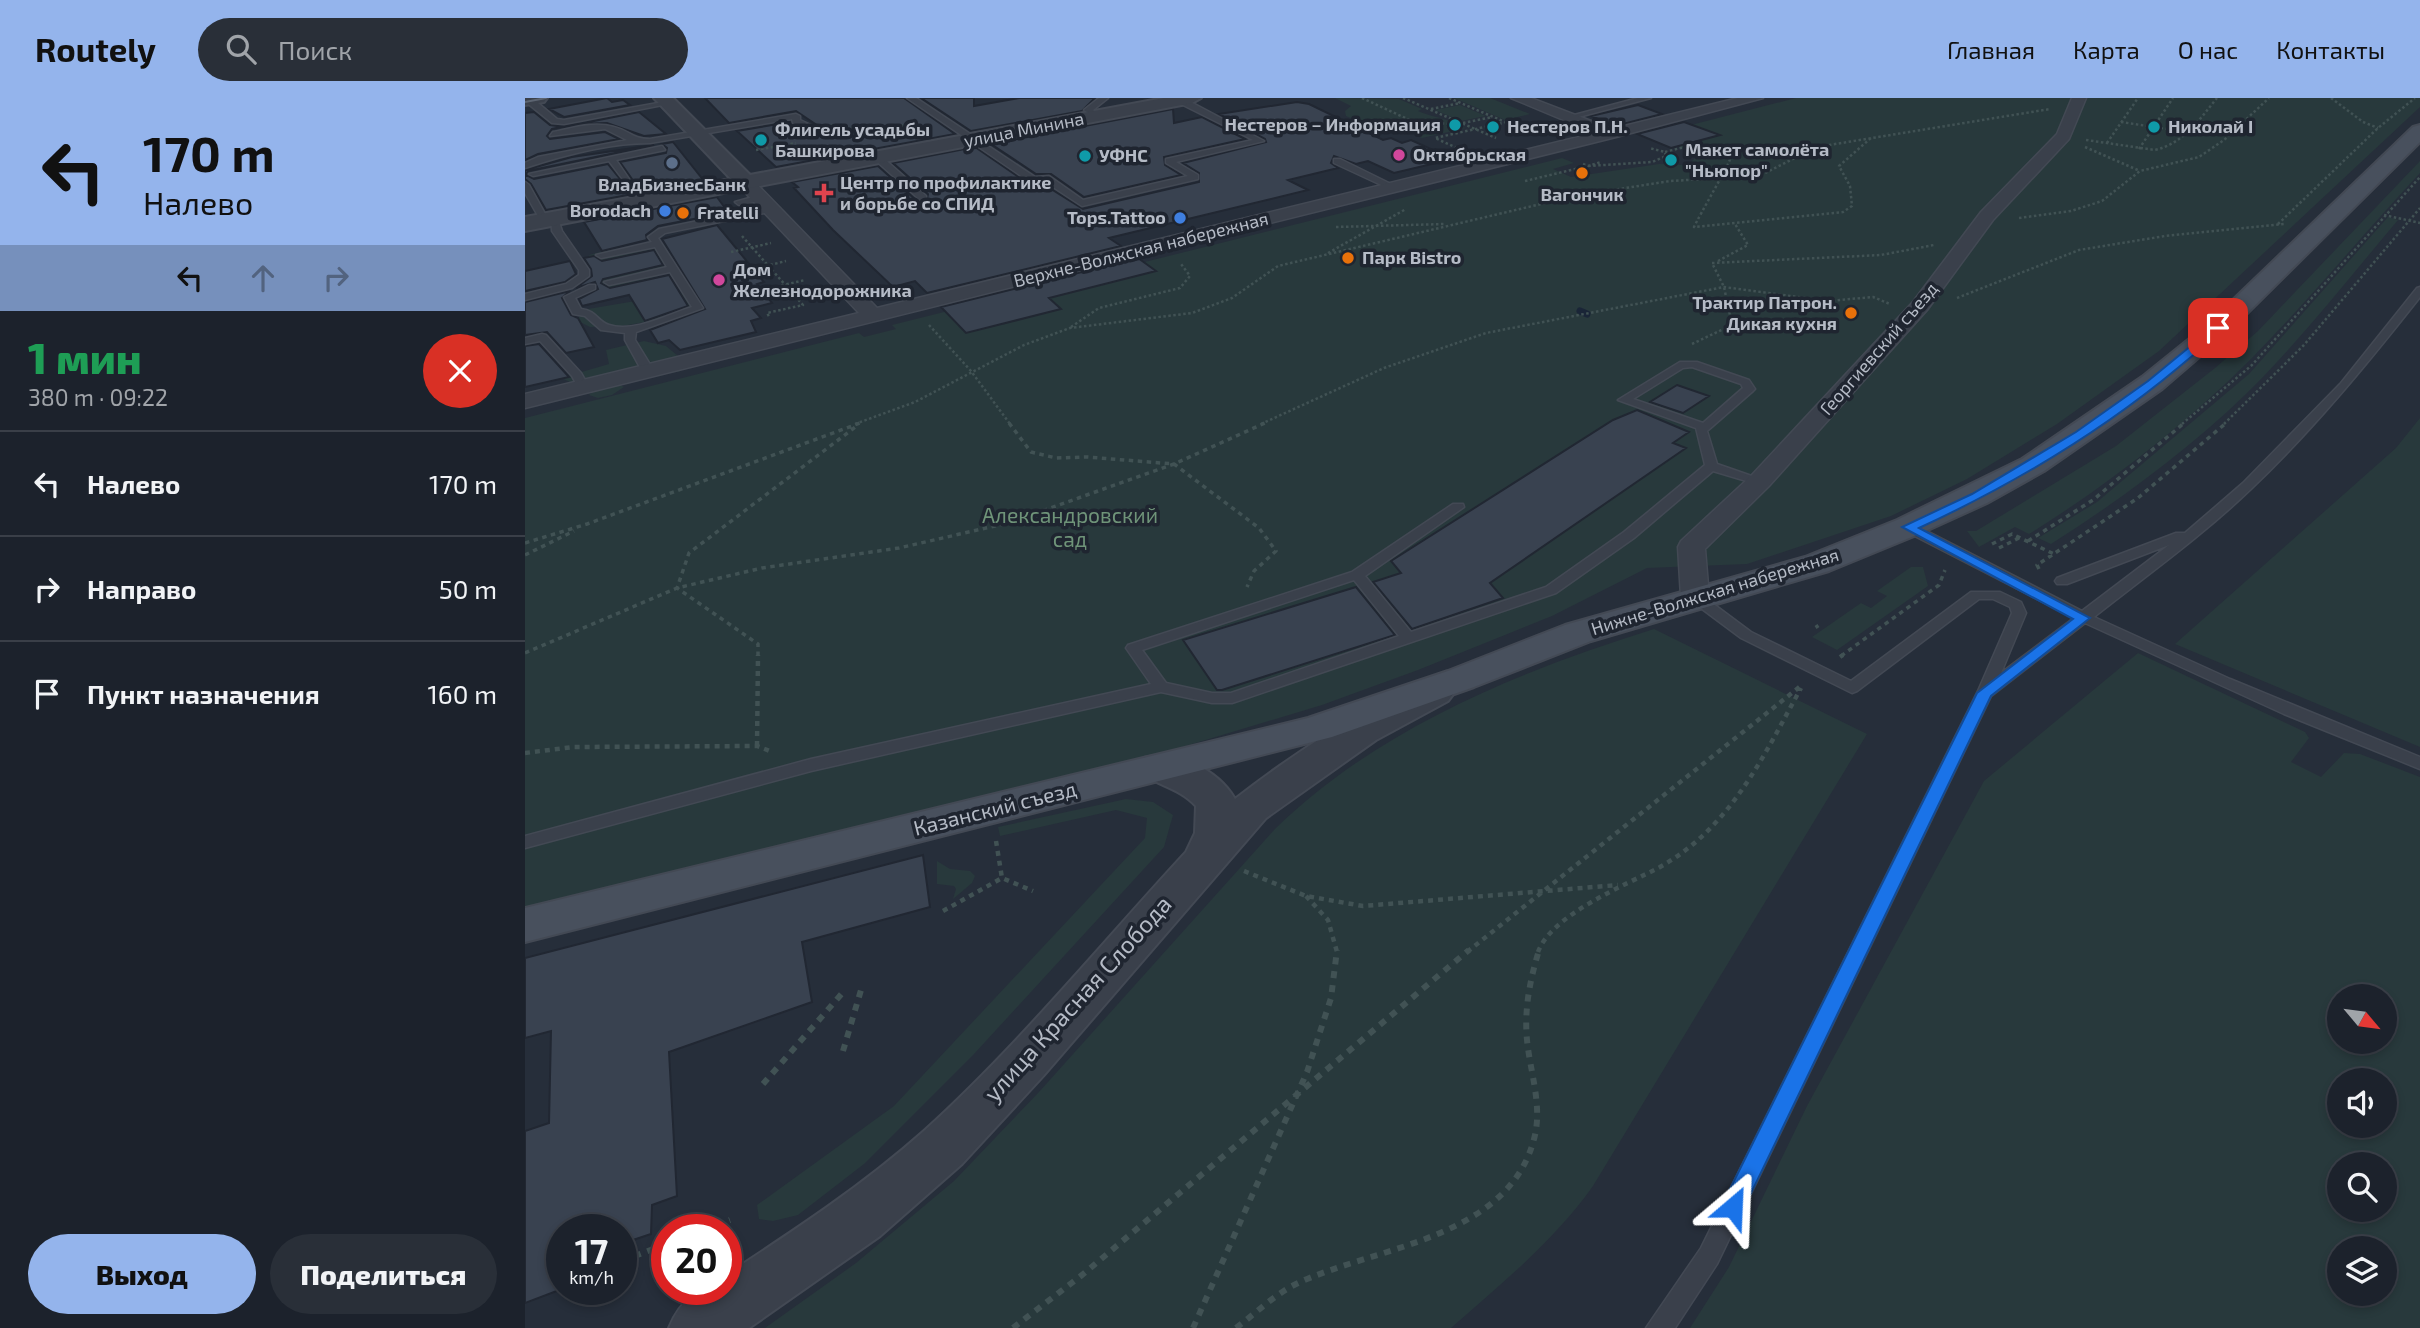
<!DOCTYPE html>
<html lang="ru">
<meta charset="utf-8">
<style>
body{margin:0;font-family:"Exo 2",sans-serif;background:#292f38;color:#f1f3f6;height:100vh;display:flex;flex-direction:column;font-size:26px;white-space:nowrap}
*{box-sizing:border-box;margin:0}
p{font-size:23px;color:#a0a4a9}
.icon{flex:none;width:38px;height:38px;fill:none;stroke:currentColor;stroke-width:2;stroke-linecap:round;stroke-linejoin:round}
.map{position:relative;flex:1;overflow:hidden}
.panel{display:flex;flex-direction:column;background:#1c222c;width:525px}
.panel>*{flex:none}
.guide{background:#94b4ec;color:#111;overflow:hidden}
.needle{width:46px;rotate:119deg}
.controls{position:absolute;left:1802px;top:886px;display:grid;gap:14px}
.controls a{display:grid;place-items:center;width:70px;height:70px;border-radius:50%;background:#1c222c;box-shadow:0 4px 10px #0003,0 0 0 2px #3a3f48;font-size:35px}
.speed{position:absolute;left:21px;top:1116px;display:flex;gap:14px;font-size:35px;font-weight:700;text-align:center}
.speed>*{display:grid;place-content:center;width:91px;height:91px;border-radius:50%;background:#1c222c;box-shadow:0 4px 10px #0003,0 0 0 2px #3a3f48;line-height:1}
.speed small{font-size:18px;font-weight:400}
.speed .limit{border:10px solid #d22;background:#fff;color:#111}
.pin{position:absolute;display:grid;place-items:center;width:60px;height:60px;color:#fff;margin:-30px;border-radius:14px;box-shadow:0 4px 10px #0006}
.me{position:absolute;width:77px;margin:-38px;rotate:26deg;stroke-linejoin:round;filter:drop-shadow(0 0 5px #0008)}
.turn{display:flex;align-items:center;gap:24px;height:147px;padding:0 28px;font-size:32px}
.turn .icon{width:91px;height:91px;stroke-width:2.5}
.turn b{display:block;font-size:49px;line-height:60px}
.lanes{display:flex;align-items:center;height:66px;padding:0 28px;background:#0003;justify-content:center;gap:35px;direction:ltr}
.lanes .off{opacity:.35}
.round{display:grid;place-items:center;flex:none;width:74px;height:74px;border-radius:37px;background:#292f38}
.overview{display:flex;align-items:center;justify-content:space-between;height:119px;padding:0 28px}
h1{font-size:42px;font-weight:800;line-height:52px;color:#1e9e55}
.action{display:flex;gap:14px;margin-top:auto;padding:14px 28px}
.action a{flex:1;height:80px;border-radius:42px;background:#94b4ec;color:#111;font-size:28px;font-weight:800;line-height:80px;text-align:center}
.action a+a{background:#292f38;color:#f1f3f6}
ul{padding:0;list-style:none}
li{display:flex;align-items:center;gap:21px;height:105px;padding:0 28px;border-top:2px solid #3a3f48}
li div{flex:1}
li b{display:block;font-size:26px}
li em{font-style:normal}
header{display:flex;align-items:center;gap:42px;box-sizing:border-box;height:98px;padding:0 35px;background:#94b4ec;color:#111}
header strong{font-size:33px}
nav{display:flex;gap:38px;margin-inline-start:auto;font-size:24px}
.search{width:490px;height:63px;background:#292f38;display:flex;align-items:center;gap:18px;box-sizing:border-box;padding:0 24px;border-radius:38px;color:#a0a4a9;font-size:26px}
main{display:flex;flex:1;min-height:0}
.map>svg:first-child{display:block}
.green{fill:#28393c;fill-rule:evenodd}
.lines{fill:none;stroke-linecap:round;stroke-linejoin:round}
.stream{stroke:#1a2537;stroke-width:7}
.building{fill:#394250;stroke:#212732;stroke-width:2}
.service-casing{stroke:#434954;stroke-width:3}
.minor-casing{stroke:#434954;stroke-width:3}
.tertiary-casing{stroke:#434954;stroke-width:4}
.secondary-casing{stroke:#434954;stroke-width:4}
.path-far3{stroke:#415254;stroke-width:2.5;stroke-dasharray:2.5 2.5;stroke-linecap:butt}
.path-far2{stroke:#415254;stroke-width:3.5;stroke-dasharray:4.5 4.5;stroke-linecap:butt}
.path-far1{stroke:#415254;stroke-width:4.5;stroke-dasharray:5 5;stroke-linecap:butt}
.path{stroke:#415254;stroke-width:6;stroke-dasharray:7 7;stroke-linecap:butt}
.service{fill:#3a404b;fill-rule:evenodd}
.minor{fill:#3a404b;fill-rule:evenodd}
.tertiary{fill:#3a404b;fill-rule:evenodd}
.secondary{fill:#48505d;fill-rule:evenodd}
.tram{stroke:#5c6471;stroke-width:2}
.route{fill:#1a73e8;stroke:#114b97;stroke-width:2}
.culture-dot{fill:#0f9aa8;stroke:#1f2530;stroke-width:2.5}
.hotel-dot{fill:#d1479c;stroke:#1f2530;stroke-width:2.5}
.service-dot{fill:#5c6f8a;stroke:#1f2530;stroke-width:2.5}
.food-dot{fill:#e8710a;stroke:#1f2530;stroke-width:2.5}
.health-dot{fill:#e0444e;stroke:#1f2530;stroke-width:2.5}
.shop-dot{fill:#3f7fe0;stroke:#1f2530;stroke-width:2.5}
.labels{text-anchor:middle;stroke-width:7;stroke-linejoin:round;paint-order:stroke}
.far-poi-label{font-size:18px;font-weight:bold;fill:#b5bbc6;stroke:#1f2530;text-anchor:start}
.far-street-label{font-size:18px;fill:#b5bbc6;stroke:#1f2530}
.park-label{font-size:21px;fill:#6f9479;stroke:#1f2530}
.street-label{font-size:21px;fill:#b5bbc6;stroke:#1f2530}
.near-street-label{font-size:24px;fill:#b5bbc6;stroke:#1f2530}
</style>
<header>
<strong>Routely</strong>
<div class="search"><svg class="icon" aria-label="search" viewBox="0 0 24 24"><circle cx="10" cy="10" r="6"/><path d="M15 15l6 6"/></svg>Поиск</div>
<nav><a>Главная</a><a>Карта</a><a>О нас</a><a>Контакты</a></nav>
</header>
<main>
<section class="panel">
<div class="guide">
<div class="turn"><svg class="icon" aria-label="left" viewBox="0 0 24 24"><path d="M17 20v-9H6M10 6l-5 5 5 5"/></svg><div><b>170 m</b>Налево</div></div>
<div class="lanes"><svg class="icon" aria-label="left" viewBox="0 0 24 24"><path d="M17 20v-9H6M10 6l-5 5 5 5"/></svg><svg class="icon off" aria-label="ahead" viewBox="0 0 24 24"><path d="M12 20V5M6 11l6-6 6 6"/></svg><svg class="icon off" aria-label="right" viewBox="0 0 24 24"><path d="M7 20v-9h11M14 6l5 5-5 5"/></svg></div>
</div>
<div class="overview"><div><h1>1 мин</h1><p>380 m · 09:22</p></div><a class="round" style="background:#d93025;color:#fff"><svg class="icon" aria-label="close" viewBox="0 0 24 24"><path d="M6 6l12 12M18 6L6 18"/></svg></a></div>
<ul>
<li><svg class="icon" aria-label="left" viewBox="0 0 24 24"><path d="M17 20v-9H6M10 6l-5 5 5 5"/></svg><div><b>Налево</b></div><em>170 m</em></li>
<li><svg class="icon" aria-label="right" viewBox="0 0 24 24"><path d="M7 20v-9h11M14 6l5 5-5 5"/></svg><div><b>Направо</b></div><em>50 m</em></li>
<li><svg class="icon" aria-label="arrive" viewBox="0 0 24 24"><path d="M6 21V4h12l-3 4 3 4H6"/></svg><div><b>Пункт назначения</b></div><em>160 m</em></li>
</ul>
<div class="action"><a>Выход</a><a>Поделиться</a></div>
</section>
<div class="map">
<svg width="1895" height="1230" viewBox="0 0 1895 1230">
<rect width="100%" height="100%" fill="#262e3a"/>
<path class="green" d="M810,0L874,1L897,11L893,13C904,18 918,20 930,25L927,27L941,30L897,40L878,32L848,30L821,18L820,13L826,8Z
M929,0H965L1005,16L980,22Z
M1271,0H1895V9L1634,253L1532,326L1442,381L1366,418L1222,466L1122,470L1027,518L893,572L797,607L644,653L0,810V320L334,235L339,239L371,231L367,227L1037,60L1049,65L1028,71L1046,79L1134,66L1157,67L1165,65L1172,58L1154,48L1166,27Z
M935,7L961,18L936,23L910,12Z
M1895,63V75C1838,136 1785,201 1726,261C1660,327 1583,387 1504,436L1490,429L1454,449L1442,433H1451L1591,348L1690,270L1733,233Z
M1863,119L1873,122C1829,174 1786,229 1738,279C1677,342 1600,399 1526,446L1513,440L1572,404L1724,276Z
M139,149L147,160L130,166L140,168L130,172L133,178L118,183L114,189L77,192L69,185H63L61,179L71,176L64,157L83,152Z
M176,192L181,195L171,208L145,213L132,222L97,228L65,229L51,222L63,211Z
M119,243L141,248L159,263L156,273L94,286L99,289L87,297L73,300L64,297L73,288L52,287L36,280L84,266L81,252Z
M1895,320V649L1650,546L1871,350Z
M1386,469H1398L1403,488L1312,552L1287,539L1336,505L1346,510L1362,498L1352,493Z
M1129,531L1342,636L1068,1088C1028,1144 977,1185 926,1230H240L331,1165L429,1083L514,994L750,731C852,631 994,573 1129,531Z
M1613,555L1780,634L1784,640L1766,664L1796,679L1819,655L1835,656L1895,679V1230H1165L1204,1169L1282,1008L1459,683ZM1815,898H1860V943H1815ZM1815,982H1860V1027H1815ZM1815,1066H1860V1111H1815ZM1815,1150H1860V1195H1815Z
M601,701L628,704L648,717L639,749L449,956L339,1066L273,1117L248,1123L234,1121L232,1107L369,1008L620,740L622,720L591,712L475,738L473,729Z
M412,763L425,771L445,773L450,778L447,785L428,801L431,791L429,788L412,786Z"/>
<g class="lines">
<path class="stream" d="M1055,213L1062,216"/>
</g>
<path class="building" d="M82,0L87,4L98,2L105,7L39,19L24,11Z
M180,0H379L430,36L251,69L212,33L265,24L291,36L295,34L293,28L271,13L204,25Z
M396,0H449V8L494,0H570L557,13L446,33Z
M772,4L784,6L858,42L866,40L877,45L886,42L928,61L869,75L843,63L831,66L809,58L806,65L813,70L763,82L783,92L584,140L596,148L402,195L390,183L368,189L308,132L269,90L273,89L267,84L353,68L393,104L401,105L403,96L368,65L450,49L504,86H518L558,111L674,84V75L658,65L741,44L740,41L694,16Z
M1113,7L1137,16L1090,28L1066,18Z
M648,11L649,25L677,19L720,41L639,59L640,67L656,77L559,99L526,76H511L466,46Z
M9,14L25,27L39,29L114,14L141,36L119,38L82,25L50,26L27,31L22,38L25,41L80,34L94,41L13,56L0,62V15Z
M1159,24L1195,37L1146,50L1112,36Z
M148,44L179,83L21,112L6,86L0,81V72L47,59L129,47L3,73L1,77L9,81L83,66L100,87L107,81L95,64L141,55L142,50L137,46Z
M192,99L200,110L181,114L184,118L133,128L121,137L122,142L77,153L59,124Z
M192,127L239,184L232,186L247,205L227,210L236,220L226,223L231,234L155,252L144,242L133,245L125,232L180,211L137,141Z
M129,152L138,167L78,181L76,185L85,190L144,177L163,208L120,223L104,197L57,208L54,201L73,191L70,184L51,190L67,178L66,171L59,160L69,158L77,163Z
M613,160L631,173L524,200L536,211L441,235L416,209Z
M45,163L51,176L40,184L0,193V173Z
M45,193L37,200L46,217L53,220L69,249L41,255L22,234L0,237V204Z
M14,246L44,279L0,289V248Z
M1152,287L1184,298L1158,315L1125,304Z
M1112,312L1164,334L1148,345L1161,350L965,485L978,500L887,531L848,484L876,475L866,463L1088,322Z
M831,489L870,537L697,592H692L658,542Z
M398,757L405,809L277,844L287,904L144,954L152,1098L127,1107L126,1136L96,1146V1132H37V1191L0,1205V1033L24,1025L26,933L0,940V860Z"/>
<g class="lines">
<g class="service-casing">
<path id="service" d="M1,0H7L32,21L39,22L144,3L148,5L39,26L27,25L1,4Z
M382,0H391L510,79L524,78L558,102L663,78L641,65V61L728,42L652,4V0H658L739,43L651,64L673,77V81L557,108L519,83L505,84Z
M574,0H583L568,12L575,18L571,20L559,12Z
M1113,0H1126L1042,22L1038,20Z
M271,16L275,18V22L292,30V34L268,25L267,21L125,45C84,45 39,57 0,70V65L13,59L102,42L80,31L25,38L28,34C48,30 69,23 89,29C105,33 107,41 125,41Z
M137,48L140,52L91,62L104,81L100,84L84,63L8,78L4,76Z
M349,57H355L401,98V102H395L349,61Z
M809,61H815L874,90L867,92L809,65Z
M0,84L4,87L24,123L23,125L16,123L0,95Z
M235,97L238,98V102L214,107L210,104Z
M246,108L250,111L249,113L140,135L133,140L178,210L111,234L110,242L129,273L127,275L117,273L100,242V235L76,232L60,218L48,216L39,199L64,187H70V191L50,200L56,211C72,213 72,223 84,227C109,235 144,216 167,209L145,174L84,187L79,184L142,169L130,149L76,160L71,157L127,144L123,139L134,131Z
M26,119L33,121L37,133L64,172V178L47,190L0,202V196L41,186L54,177V172L27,133Z
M1895,189V199C1842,266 1788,332 1726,391C1677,438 1622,477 1569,519L1705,581L1895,659V671L1759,616L1560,525L1466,598L1192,1166L1150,1230H1121L1176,1150L1453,593L1487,515L1485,509L1468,501H1454L1332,593L1327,595L1216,540L1165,502L1163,499L1165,496H1175L1226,534L1326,583L1446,494H1475L1496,504L1501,515L1476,575L1549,520L1378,432V426H1388L1557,513L1644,447L1542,486H1532L1530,483L1532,480L1651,435H1660L1667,429L1718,385L1816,285L1892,190Z
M17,236L21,237L56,275L64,289L62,291H54L47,278L15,243L0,246V240Z
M1155,264H1172L1224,282L1230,291L1228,293L1182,333L1192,366L1241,383L1235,387L1188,373L1109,440L1031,495L707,605H687L636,594L286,673L0,750V738L286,661L626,586L601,550L603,547L827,474L928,406H938L939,409L840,478L886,534L1021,489L1099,434L1180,367L1171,330L1093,302ZM1167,269L1216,286L1218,290L1178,325L1108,301L1158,270ZM829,482L874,538L706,595H687L641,585L617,552Z"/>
</g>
<g class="minor-casing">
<path id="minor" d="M986,0H1006L1087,31L1213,0H1238L1091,39L0,310V296L334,215L214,88L212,84L214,80H226L352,210L1070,35Z
M1547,0H1561L1544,41L1468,122L1402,212L1244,388L1180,451L1184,499L1180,505L1170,507L1160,505L1156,499L1153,449L1156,443L1226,378L1388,204L1456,114L1532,36Z"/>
</g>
<g class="tertiary-casing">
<path id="tertiary" d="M0,0H22L19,4L0,7Z
M129,0H148L225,77L639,0H676L667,5L0,133V119L206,81Z
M910,583L923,587L929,595L923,603L851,642L741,720L519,977L437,1066L355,1138L224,1230H144C156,1201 170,1192 201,1192V1177C270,1132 337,1088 399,1033C493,948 575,847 661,754L670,735L671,708C652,687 623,686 613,670L619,660C652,651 693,672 710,701C759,663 852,598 910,583Z"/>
</g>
<g class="secondary-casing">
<path id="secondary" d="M1895,27V44L1702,235L1637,291L1519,373L1462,405L1394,436L1304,473L1066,543L949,589L807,639L0,844V810L783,620L923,573L1040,527L1280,459L1372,422L1497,361L1617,279L1684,225L1888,29Z"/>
</g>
<path class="path-far3" d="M837,0L889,24L927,26
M878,0L971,40
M924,0L1001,33
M1806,0L1838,24L1853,30
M906,11L935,5
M1596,24L1662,34
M938,25L967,19
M306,27L342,31
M307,39L388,26
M1561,42L1630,52C1659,45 1674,22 1692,0
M1582,45L1613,0
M1560,49L1615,73
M932,50L910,40L991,22
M1614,51L1648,0
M231,52L271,45
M1140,54C1164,48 1187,40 1205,61C1205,65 1174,118 1169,129L1318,114L1327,108L1325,88L1314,68L1346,40
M1058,66L1063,68L1076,64
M1000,83L1063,68L1127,64L1141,58L1140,54L1124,50
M1859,117L1895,125
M1494,120L1546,113L1577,103L1615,73L1674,59L1699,42L1744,0
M1753,126L1853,30L1890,0
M811,129L920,126
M217,138L278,207L242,215L245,220
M206,154L246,145
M803,155L881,111
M1193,163L1223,147L1210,126
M1187,165L1356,157L1409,147
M221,173L261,163
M237,192L280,182
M1432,200L1554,152L1640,138L1759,126
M404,227L446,273L485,326
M546,229L574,210L655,190L665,178L656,166
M1167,246L1207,227L1199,189L1187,165
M330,326L390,304L499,247L545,230L667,215L707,200L753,168L1050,98L1145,83L1234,78L1292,49L1525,11
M736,326L859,270L961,235L1199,189L1303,203L1348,199L1365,206
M1657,326L1727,267L1895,79
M1699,326L1779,247L1895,110"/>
<path class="path-far2" d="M484,325L506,354L531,360L562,359L649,366L734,430L751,453L729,473L722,489
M1503,443L1568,402L1659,325
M0,445L62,426L335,325
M1467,446L1487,436L1529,456
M1474,450L1494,440
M0,457L49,433
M1514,471L1512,467L1613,400L1701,325
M1291,527L1293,530
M0,555L152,490L237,470L374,450L483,425L649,366L740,325
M233,558V546L152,490L164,455L333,327
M1316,558L1414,487L1420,472"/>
<path class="path-far1" d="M1315,559L1318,557
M232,648L233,557
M0,655L48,649L232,648L245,653
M471,743L477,780L508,793
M719,773L781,798L838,808L1093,787
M781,798L803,822L812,854
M418,813L477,780
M942,854L1277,587
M1013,854C1027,816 1101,787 1135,769C1206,729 1238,659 1276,590"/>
<path class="path" d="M318,953L336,892
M238,986L320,892
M178,1132L205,1122
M96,1163L142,1146
M488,1230L557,1177L944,852
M668,1230L782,974L806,900L812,852
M711,1230C731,1215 749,1197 771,1186C850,1148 986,1142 1010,1037C1017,1006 1005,973 1002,942C999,911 1005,882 1014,852"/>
<use href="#service" class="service"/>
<use href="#minor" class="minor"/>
<use href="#tertiary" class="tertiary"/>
<use href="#secondary" class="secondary"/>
<path class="tram" d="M0,4L21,0"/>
</g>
<path class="route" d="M1690,228L1699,230C1686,244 1669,256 1654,269C1576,334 1487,387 1394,430L1565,520L1466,598L1216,1116L1208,1119L1200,1116L1197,1109L1200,1101L1452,595L1548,521L1377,429L1447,396L1551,334L1623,283Z"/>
<g class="culture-dot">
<circle cx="930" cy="27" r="7"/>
<circle cx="968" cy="29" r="7"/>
<circle cx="1629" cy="29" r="7"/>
<circle cx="236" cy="42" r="7"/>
<circle cx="560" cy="58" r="7"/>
<circle cx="1146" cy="62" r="7"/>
</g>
<g class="hotel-dot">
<circle cx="874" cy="57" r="7"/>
<circle cx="194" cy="182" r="7"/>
</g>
<circle class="service-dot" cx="147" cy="65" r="7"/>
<g class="food-dot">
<circle cx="1057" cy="75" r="7"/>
<circle cx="158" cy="115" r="7"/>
<circle cx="823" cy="160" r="7"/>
<circle cx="1326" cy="215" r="7"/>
</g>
<path class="health-dot" d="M295.5 84.5h7v7h7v7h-7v7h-7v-7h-7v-7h7z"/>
<g class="shop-dot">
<circle cx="140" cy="113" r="7"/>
<circle cx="655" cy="120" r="7"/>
</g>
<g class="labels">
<g class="far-poi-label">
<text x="916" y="33" text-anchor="end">Нестеров – Информация</text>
<text x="982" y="35">Нестеров П.Н.</text>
<text x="1643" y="35">Николай I</text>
<text x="250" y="38">Флигель усадьбы<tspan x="250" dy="21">Башкирова</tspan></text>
<text x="1160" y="58">Макет самолёта<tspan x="1160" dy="21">"Ньюпор"</tspan></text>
<text x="888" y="63">Октябрьская</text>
<text x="574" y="64">УФНС</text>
<text x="315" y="91">Центр по профилактике<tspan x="315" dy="21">и борьбе со СПИД</tspan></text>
<text x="147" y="93" text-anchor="middle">ВладБизнесБанк</text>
<text x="1057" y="103" text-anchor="middle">Вагончик</text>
<text x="126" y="119" text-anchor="end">Borodach</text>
<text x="172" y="121">Fratelli</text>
<text x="641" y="126" text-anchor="end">Tops.Tattoo</text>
<text x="837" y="166">Парк Bistro</text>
<text x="208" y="178">Дом<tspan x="208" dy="21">Железнодорожника</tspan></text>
<text x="1312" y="211" text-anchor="end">Трактир Патрон.<tspan x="1312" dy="21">Дикая кухня</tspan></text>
</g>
<g class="far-street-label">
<text transform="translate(499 32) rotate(-11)" y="6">улица Минина</text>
<text transform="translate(616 152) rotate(-14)" y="6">Верхне-Волжская набережная</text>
<text transform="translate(1354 251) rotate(-49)" y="6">Георгиевский съезд</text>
<text transform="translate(1190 494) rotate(-17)" y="6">Нижне-Волжская набережная</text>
</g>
<g class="park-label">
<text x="545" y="425">Александровский<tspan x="545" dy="24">сад</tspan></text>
</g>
<g class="street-label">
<text transform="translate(470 711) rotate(-14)" y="7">Казанский съезд</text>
</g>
<g class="near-street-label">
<text transform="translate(553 901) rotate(-48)" y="8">улица Красная Слобода</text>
</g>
</g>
</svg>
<div class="controls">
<a><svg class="needle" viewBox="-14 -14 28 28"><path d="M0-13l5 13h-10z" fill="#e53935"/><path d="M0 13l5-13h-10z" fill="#a0a4a9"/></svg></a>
<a><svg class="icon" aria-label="sound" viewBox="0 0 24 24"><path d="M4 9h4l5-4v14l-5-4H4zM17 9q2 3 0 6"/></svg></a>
<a><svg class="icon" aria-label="search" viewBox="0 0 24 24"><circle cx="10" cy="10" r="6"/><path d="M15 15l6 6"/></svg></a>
<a><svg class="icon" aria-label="layers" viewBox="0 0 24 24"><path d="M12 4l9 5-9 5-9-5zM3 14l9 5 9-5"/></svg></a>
</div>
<div class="speed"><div>17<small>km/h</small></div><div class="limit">20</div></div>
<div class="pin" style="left:1693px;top:230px;background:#d93025"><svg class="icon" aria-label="arrive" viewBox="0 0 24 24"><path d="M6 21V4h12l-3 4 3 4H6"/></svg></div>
<svg class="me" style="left:1208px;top:1109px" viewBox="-20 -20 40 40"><path d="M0-17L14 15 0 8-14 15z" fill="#1a73e8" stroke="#fff" stroke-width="4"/></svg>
</div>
</main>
